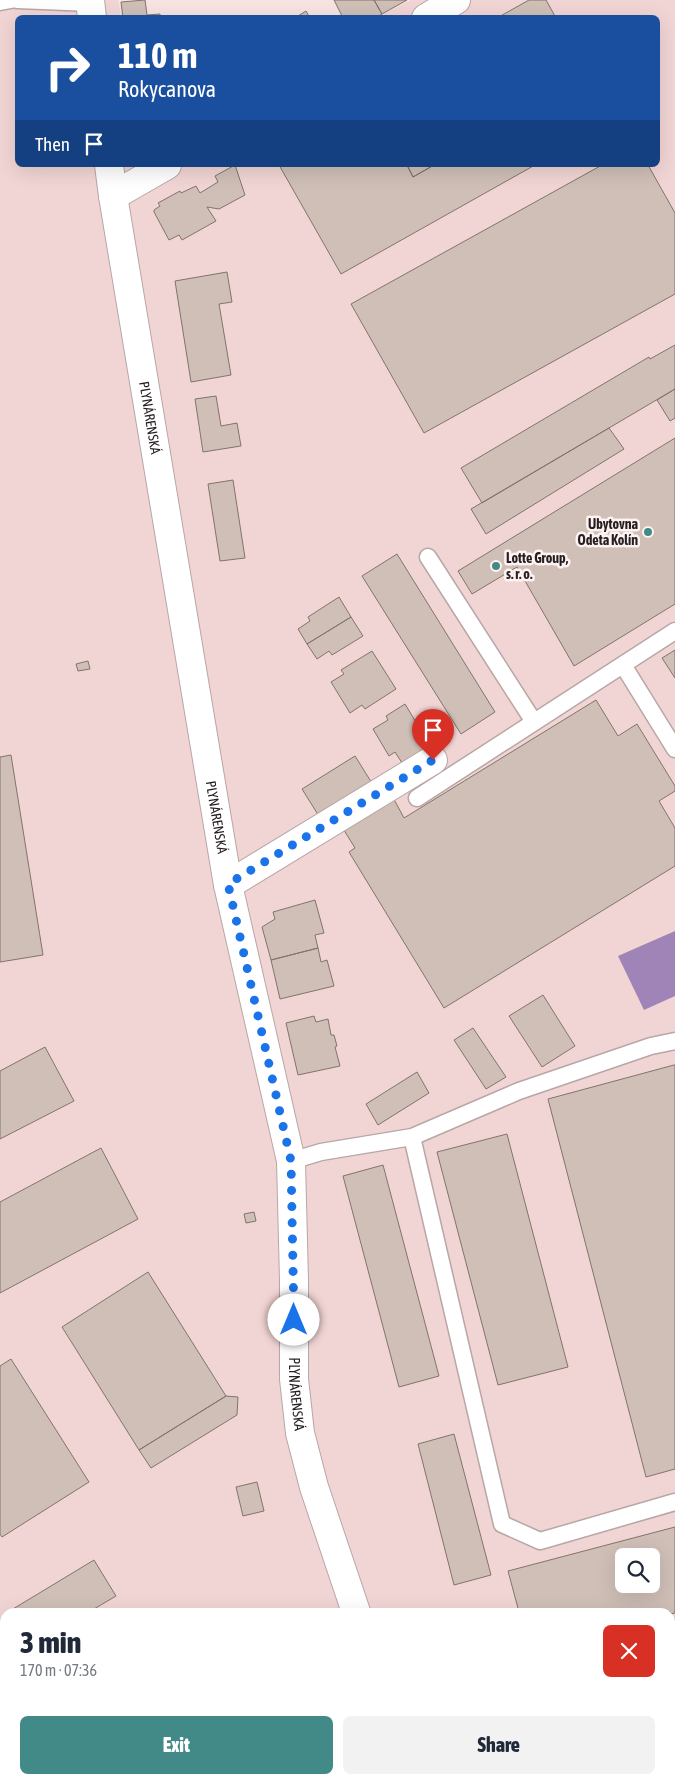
<!DOCTYPE html>
<meta charset="utf-8">
<style>
body{margin:0;font-family:"Asap Condensed",sans-serif;background:#f2f2f3;color:#1f2937;height:100vh;display:flex;flex-direction:column;font-size:19px;white-space:nowrap}
*{box-sizing:border-box;margin:0}
p{font-size:16px;color:#747a83}
.icon{flex:none;width:28px;height:28px;fill:none;stroke:currentColor;stroke-width:2;stroke-linecap:round;stroke-linejoin:round}
.map{position:relative;flex:1;overflow:hidden}
.side{position:absolute;left:0px;top:1608px;width:675px;height:176px;display:flex;flex-direction:column;background:#fff;border-radius:15px 15px 0 0;box-shadow:0 5px 20px #0002}
.side>*{flex:none}
.guide{position:absolute;left:15px;top:15px;width:645px;height:152px;border-radius:8px;box-shadow:0 5px 20px #0002;background:#1a4fa0;color:#fff;overflow:hidden}
.controls{position:absolute;left:615px;top:1548px;display:grid;gap:10px}
.controls a{display:grid;place-items:center;width:45px;height:45px;border-radius:8px;background:#fff;box-shadow:0 5px 20px #0002;font-size:25px}
.pin{position:absolute;display:grid;place-items:center;width:42px;height:42px;color:#fff;margin:-51px -21px;border-radius:50% 50% 50% 0;rotate:-45deg;box-shadow:0 0 5px #0007}
.pin .icon{rotate:45deg}
.me{position:absolute;width:55px;margin:-28px;rotate:0deg;stroke-linejoin:round;filter:drop-shadow(0 0 4px #0008)}
.turn{display:flex;align-items:center;gap:18px;height:105px;padding:0 20px;font-size:22px}
.turn .icon{width:65px;height:65px;stroke-width:2.5}
.turn b{display:block;font-size:35px;line-height:42px}
.then{display:flex;align-items:center;height:48px;padding:0 20px;background:#0003;gap:10px;font-size:19px}
.round{display:grid;place-items:center;flex:none;width:52px;height:52px;border-radius:8px;background:#f2f2f3}
.summary{display:flex;align-items:center;justify-content:space-between;height:85px;padding:0 20px}
h1{font-size:30px;font-weight:800;line-height:38px}
.button{display:flex;gap:10px;margin-top:auto;padding:10px 20px}
.button a{flex:1;height:58px;border-radius:8px;background:#428a88;color:#fff;font-size:20px;font-weight:800;line-height:58px;text-align:center}
.button a+a{background:#f2f2f3;color:#1f2937}
.map>svg:first-child{display:block}
.built{fill:#f1d5d4;fill-rule:evenodd}
.water{fill:#a084b8}
.building{fill:#cfbfb6;stroke:#82746b;fill-rule:evenodd}
.lines{fill:none;stroke-linecap:round;stroke-linejoin:round}
.service-casing{stroke:#b9a6a6;stroke-width:19}
.minor-casing{stroke:#b9a6a6;stroke-width:30}
.service{stroke:#fff;stroke-width:16}
.minor{stroke:#fff;stroke-width:28}
.route{stroke:#1a73e8;stroke-width:9;stroke-dasharray:0 16.2}
.poi-dot{fill:#428a88;stroke:#fef2f2;stroke-width:2}
.labels{text-anchor:middle;stroke-width:5;stroke-linejoin:round;paint-order:stroke}
.street-label{font-size:14px;fill:#261f1f;stroke:#fef2f2}
.poi-label{font-size:14px;font-weight:bold;fill:#261f1f;stroke:#fef2f2;text-anchor:end}
</style>
<div class="map">
<svg width="675" height="1783" viewBox="0 0 675 1783">
<rect width="100%" height="100%" fill="#f7e3e2"/>
<path class="built" d="M0,0H118L121,17L18,18V165H658V18L378,17L411,0H675V1783H0ZM624,1556H651V1584H624ZM5,1612H670V1779H5Z"/>
<path class="water" d="M675,931V996L644,1010L618,956Z"/>
<path class="building" d="M145,0L147,15L160,14V18H123L121,2Z
M334,0H374L382,14L375,18H343Z
M374,0H407L382,14Z
M529,0H546L556,18H497Z
M306,11L310,18H293L298,16Z
M235,165L245,195L219,209L207,207L216,221L182,240L179,235L169,240L154,212V210L160,206L158,203L180,191L181,193L196,186L200,193L218,182L215,176Z
M279,165H407L413,177L434,165H535L341,274Z
M407,165H434L413,177Z
M602,165H648L675,213V294L424,433L351,304Z
M227,272L232,302L219,304L231,375L191,382L175,281Z
M675,345V389L482,503L461,468L649,357L650,359Z
M675,389V418L670,421L657,400Z
M216,396L221,426L237,423L241,446L203,452L195,399Z
M609,428L624,449L486,534L471,509Z
M675,438V604L574,666L517,567L472,594L458,571Z
M233,480L245,558L220,561L208,484Z
M397,554L495,712L461,734L362,576Z
M339,597L351,617L307,644L298,629L310,621L308,617Z
M351,617L363,636L332,655L329,651L317,659L307,644Z
M675,650V678L662,658Z
M372,651L396,689L365,709L362,705L350,713L331,682L344,674L341,670Z
M88,661L90,669L78,671L76,664Z
M596,700L618,736L637,724L675,786V791L659,801L675,828V866L444,1008L349,852L355,848L339,822L390,792L404,818Z
M405,704L434,752L406,769L395,752L389,756L373,729L388,720L386,716Z
M11,755L43,955L0,962V757Z
M355,756L375,788L322,821L302,789Z
M315,900L324,933L315,935L318,948L271,960L262,927L275,919L273,912Z
M318,948L321,962L327,960L334,986L280,999L271,960Z
M543,995L575,1046L542,1067L509,1016Z
M314,1016L316,1022L328,1019L331,1035H334L337,1046L335,1047L340,1066L298,1075L286,1023Z
M473,1028L506,1077L486,1089L454,1040Z
M45,1047L74,1101L0,1139V1071Z
M674,1065H675V1469L646,1477L548,1099Z
M417,1072L429,1093L378,1125L366,1104Z
M507,1134L568,1367L498,1385L437,1152Z
M101,1148L138,1219L0,1293V1202Z
M383,1165L439,1376L399,1387L343,1176Z
M254,1212L256,1221L246,1223L244,1214Z
M148,1272L226,1396L139,1450L62,1327Z
M11,1359L89,1482L2,1537L0,1534V1366Z
M226,1396L238,1397L237,1415L151,1468L139,1450Z
M454,1434L491,1575L454,1585L418,1444Z
M257,1482L264,1511L243,1516L236,1487Z
M675,1527V1613L670,1614V1612H519L508,1571ZM624,1556H651V1584H624Z
M94,1560L116,1596L89,1612H8Z
M115,1779H179L180,1783H102Z
M349,1779H363L364,1783H337Z"/>
<g class="lines">
<g class="service-casing">
<path id="service" d="M17,0L91,3
M0,2L11,0
M428,557L534,722
M623,665L675,749
M417,798L675,631
M412,1137L502,1524L540,1541L675,1502
M291,1161L321,1152L412,1137L519,1091L651,1046L675,1041
M675,1629L673,1630V1681L675,1689
M23,1783V1779
M658,1783L675,1778"/>
</g>
<g class="minor-casing">
<g id="minor">
<path d="M90,0L92,18"/>
<path d="M426,18L456,0"/>
<path id="s1" d="M109,165L113,196L228,885L291,1161L294,1281V1379L300,1433L314,1487L356,1612"/>
<path d="M113,196L167,165"/>
<path d="M228,885L433,760"/>
<path d="M412,1779L414,1783"/>
</g>
</g>
<use href="#service" class="service"/>
<use href="#minor" class="minor"/>
</g>
<g class="lines">
<path class="route" d="M294,1320L291,1161L228,884L433,760"/>
</g>
<g class="poi-dot">
<circle cx="648" cy="532" r="5"/>
<circle cx="496" cy="566" r="5"/>
</g>
<g class="labels">
<g class="street-label">
<text dy="5" stroke="none"><textPath href="#s1" startOffset="256">PLYNÁRENSKÁ</textPath></text>
<text dy="5" stroke="none"><textPath href="#s1" startOffset="661">PLYNÁRENSKÁ</textPath></text>
<text dy="5" stroke="none"><textPath href="#s1" startOffset="1246">PLYNÁRENSKÁ</textPath></text>
</g>
<g class="poi-label">
<text x="638" y="529">Ubytovna<tspan x="638" dy="16">Odeta Kolín</tspan></text>
<text x="506" y="563" text-anchor="start">Lotte Group,<tspan x="506" dy="16">s. r. o.</tspan></text>
</g>
</g>
</svg>
<div class="controls">
<a><svg class="icon" aria-label="search" viewBox="0 0 24 24"><circle cx="10" cy="10" r="6"/><path d="M15 15l6 6"/></svg></a>
</div>
<div class="pin" style="left:433px;top:760px;background:#d93025"><svg class="icon" aria-label="arrive" viewBox="0 0 24 24"><path d="M6 21V4h12l-3 4 3 4H6"/></svg></div>
<svg class="me" style="left:294px;top:1320px" viewBox="-20 -20 40 40"><circle r="19" fill="#fff"/><path d="M0-13L10 11 0 6-10 11z" fill="#1a73e8"/></svg>
<div class="guide">
<div class="turn"><svg class="icon" aria-label="right" viewBox="0 0 24 24"><path d="M7 20v-9h11M14 6l5 5-5 5"/></svg><div><b>110 m</b>Rokycanova</div></div>
<div class="then">Then<svg class="icon" aria-label="arrive" viewBox="0 0 24 24"><path d="M6 21V4h12l-3 4 3 4H6"/></svg></div>
</div>
<section class="side">
<div class="summary"><div><h1>3 min</h1><p>170 m · 07:36</p></div><a class="round" style="background:#d93025;color:#fff"><svg class="icon" aria-label="close" viewBox="0 0 24 24"><path d="M6 6l12 12M18 6L6 18"/></svg></a></div>
<div class="button"><a>Exit</a><a>Share</a></div>
</section>
</div>
